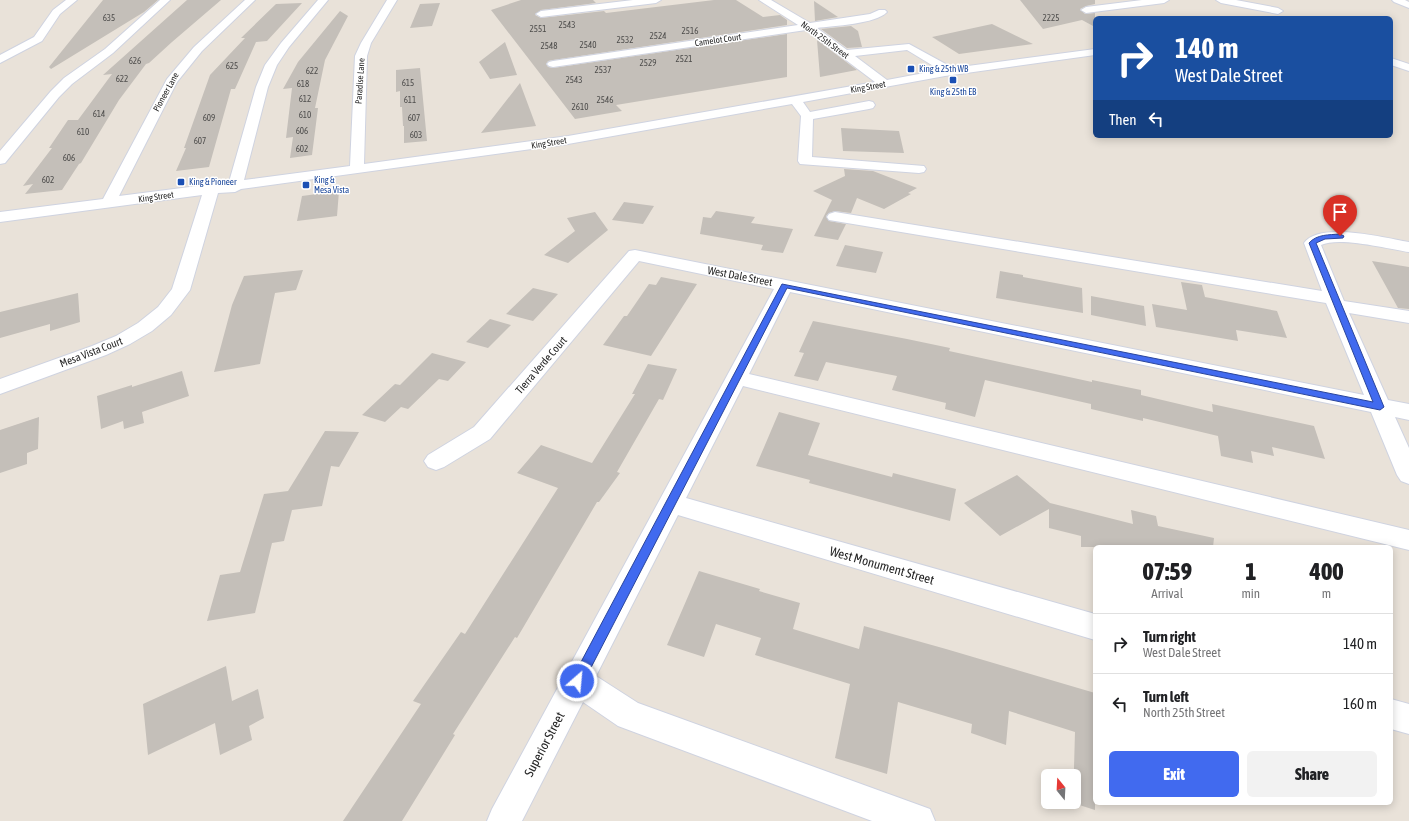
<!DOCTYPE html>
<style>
body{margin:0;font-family:"Asap Condensed",sans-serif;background:#f2f2f2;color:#202124;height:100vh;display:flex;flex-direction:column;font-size:15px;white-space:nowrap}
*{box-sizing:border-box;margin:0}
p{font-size:13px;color:#757577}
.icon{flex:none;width:22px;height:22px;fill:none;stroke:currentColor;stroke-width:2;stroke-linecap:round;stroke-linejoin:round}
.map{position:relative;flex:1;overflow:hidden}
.side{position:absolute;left:1093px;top:545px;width:300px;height:260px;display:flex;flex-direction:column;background:#fff;border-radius:6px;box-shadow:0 2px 10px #0003}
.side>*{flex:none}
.hud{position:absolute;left:1093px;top:16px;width:300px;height:122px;border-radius:6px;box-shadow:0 2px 10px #0003;background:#1a4fa0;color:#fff;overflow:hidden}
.needle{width:26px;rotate:342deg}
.controls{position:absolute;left:1041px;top:769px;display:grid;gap:8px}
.controls a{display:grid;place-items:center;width:40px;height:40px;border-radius:6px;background:#fff;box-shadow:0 2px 10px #0003;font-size:20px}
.pin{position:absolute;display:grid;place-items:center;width:34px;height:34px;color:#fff;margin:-41px -17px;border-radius:50% 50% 50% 0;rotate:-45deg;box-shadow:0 0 4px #0007}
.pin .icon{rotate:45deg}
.me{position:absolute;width:44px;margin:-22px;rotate:27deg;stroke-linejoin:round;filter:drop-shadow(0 0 3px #0008)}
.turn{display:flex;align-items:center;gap:14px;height:84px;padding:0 16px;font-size:18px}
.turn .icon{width:52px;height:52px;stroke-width:2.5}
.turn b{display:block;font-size:28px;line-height:34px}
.then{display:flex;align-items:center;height:38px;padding:0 16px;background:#0003;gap:8px;font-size:15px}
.eta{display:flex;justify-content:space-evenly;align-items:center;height:68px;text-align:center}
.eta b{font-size:24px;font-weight:800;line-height:28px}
.action{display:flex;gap:8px;margin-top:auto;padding:8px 16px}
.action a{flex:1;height:46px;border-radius:6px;background:#416aef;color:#fff;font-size:16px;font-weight:800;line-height:46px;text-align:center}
.action a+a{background:#f2f2f2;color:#202124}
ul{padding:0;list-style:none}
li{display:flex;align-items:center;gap:12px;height:60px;padding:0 16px;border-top:1px solid #e0e0e0}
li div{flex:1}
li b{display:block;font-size:15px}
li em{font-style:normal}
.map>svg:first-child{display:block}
.building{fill:#c4bfb9}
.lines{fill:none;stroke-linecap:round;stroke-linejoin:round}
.minor-casing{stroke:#cfd3e0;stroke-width:2}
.minor{fill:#fff;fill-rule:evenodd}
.route{fill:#416aef;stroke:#2a459b}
.transit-dot{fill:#1a4fb4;stroke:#fff;stroke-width:1.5}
.labels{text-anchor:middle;stroke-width:3;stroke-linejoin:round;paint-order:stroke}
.number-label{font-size:9px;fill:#4e4d4c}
.far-street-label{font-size:9px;fill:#272727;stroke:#fff}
.far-transit-label{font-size:9px;fill:#164399;stroke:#fff;text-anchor:start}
.street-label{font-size:11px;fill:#272727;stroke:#fff}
.near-street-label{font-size:13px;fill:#272727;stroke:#fff}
</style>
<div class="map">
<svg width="1409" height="821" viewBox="0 0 1409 821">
<rect width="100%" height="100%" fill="#e9e2d9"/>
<path class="building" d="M103,0H158L144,12L51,69L49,67Z
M187,0H221L172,42L149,63L146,64L119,100L81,163L79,164L62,190L25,194L33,184L23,186L52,148H49L68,120H78L112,74L103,75Z
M521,0H593L596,3L541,10L535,15L541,18L604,11L606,13L714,0H736L763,17L780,15L787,20V25L553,60L548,61L546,64L548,67L553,68L787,34V77L616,105L622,111L575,119L491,10Z
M1020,0H1095V4L1086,6L1080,9L1085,14L1095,13V27L1082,20L1043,29Z
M814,1L838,17L815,21Z
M302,3L267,41L256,42L235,89H231L209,167L176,171L186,148H184L210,75L245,38H241L276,4Z
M440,3L432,26L410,28L420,4Z
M340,11L348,16L325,60L315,108H318L312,155L290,158L293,137L286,138L292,88L283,89L298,62Z
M992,24L1033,44L959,54L932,37Z
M851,26L858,31L862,47L847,48L821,29Z
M817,40L857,70L820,77Z
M505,42L517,75L490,79L479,62Z
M420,68L427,141L404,143V126H403L402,107H400V91L396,92V70Z
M520,83L536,126L481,133Z
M841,128L899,131L904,153L843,151Z
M844,169L873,171L917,188L908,193L911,194L884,209L857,198L851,213L835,211L829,213L826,216L829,221L846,224L838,240L814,236L832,200L813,191L845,176Z
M339,191L337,216L297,221L302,196Z
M624,202L654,206L643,224L612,220Z
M716,211L755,217L751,223L793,229L783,253L761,250L763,245L700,234L703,217L711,218Z
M595,212L608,230L568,263L544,255L575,231L567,218Z
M845,245L883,252L876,273L836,266Z
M1372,261L1409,267V309L1398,308Z
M303,270L296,290L275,293L260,364L214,372L232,305L244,276Z
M1000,271L1023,275V277L1082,288L1083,313L996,298Z
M661,277L697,284L651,356L603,345L624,316H627L649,284L656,285Z
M1181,282L1202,285L1205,297L1277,311L1287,338L1236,330L1238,341L1156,327L1152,304L1187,310Z
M533,288L558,294L533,321L506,314Z
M78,293L80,322L50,331V324L0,338V312Z
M1091,296L1144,306L1146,326L1091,315Z
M490,319L511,325L488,348L466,342Z
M813,321L907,339L950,348L949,351L1092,382V380L1141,390V395L1213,412L1212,404L1314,426L1325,459L1272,447L1274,456L1251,451L1253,463L1221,456L1218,436L1143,418V421L1091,409V404L985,380L975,417L945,409L946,403L892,390L897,376L826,362L818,381L794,376L804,353L799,352Z
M432,353L466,362L448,381L439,379L408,409L401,407L385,422L362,415L395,384L400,385Z
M648,364L677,369L663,400L659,399L617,472L620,473L599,502H597L517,638L515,637L453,734L455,735L402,821H343L421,704L413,701L461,632L465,634L558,488L517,473L541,445L592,463L635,394H632Z
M182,371L189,396L142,412L144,423L124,429L123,421L101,429L97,396L132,385V387Z
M779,412L820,423L808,455L892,477L893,473L956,489L950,521L809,483L810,480L756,466Z
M39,417L38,449L27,453V464L0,473V430Z
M325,431L359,432L339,467L331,466L322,506L292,510L284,541L272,543L255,613L207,621L220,575L240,572L264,494L288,491Z
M1017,475L1050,503L1133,524L1131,510L1156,516L1158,526L1214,538L1213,547H1081V536L1049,528V509L1000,536L964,503Z
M699,571L760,589L759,591L800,603L793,629L859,649L864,626L946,649L1095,693V810L1073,803L1075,732L1009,711L1006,745L971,733L972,724L898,702L887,774L835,758L850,684L755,655L761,638L716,624L704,657L667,645Z
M226,666L232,701L258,689L264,718L249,726L252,740L220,755L215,723L148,755L143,704Z"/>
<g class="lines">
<g class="minor-casing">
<path id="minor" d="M66,0H77L60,14L42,41L0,63V55L34,37L53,10Z
M160,0H170L113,53L72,84L59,97L5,163L0,164V151L51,91L64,78L105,49Z
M245,0H255L202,51L177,82L119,196L229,182L256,87L265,65L281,43L318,0H328L289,47L277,65L268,87L244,180L350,166L355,56L361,43L387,0H397L371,43L367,56L364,164L568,136L875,82L806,30L553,67L549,66L547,64L549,62L553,61L798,25L759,0H771L810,23L870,14L879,10H885L887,12C876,24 833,26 817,28L847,50L909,44L953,68L1095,49V55L945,76L803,102L810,112L869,101L873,102L875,105L873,108L869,109L813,119L812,157L924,166L926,169L924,172L919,173L800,164L798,161L801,116L792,104L568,144L241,189L235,192L218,193L190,290L171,315L152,331L130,344L106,355L0,394V379L92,346L116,336L138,323L158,307L172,289L202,195L0,222V212L103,199L167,79L194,47ZM907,50L940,70L887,80L855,56Z
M633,0H661L656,3L541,17L536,14L541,11Z
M1142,0H1169L1164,3L1086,13L1081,10L1086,7Z
M1216,0H1236L1278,8L1283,11L1278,14L1221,3Z
M1392,0H1405L1409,2V8L1394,2Z
M1391,58L1409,64V71L1391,65Z
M835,212L1322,291L1304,243C1319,221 1386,238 1409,242V252C1389,249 1339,236 1321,245L1344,301L1409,311V323L1349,313L1388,400L1409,404V420L1395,417L1409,448V484L1401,481L1397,475L1371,412L790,292L749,374L1409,530V550L743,386L686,498L1095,614V640L678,515L596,676L638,703L930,809L935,821H872L618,726L583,702L522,821H487L492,809L774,289L639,261L490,439L444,467L436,470L428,467L424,461L428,455L474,427L629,251L635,250L1364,395L1326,303L829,220L827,217L829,214Z
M1391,699L1409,704V734L1391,729Z"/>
</g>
<use href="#minor" class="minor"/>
</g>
<path class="route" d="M1340,234L1344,236L1343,238L1325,239L1316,243L1384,407L1380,410L787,288L582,685L577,687L573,685L571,681L573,677L782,284L1373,402L1309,243C1317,234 1329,235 1340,234Z"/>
<g class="transit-dot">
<rect x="907" y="65" width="8" height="8" rx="2"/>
<rect x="949" y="76" width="8" height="8" rx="2"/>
<rect x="177" y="178" width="8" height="8" rx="2"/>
<rect x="302" y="181" width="8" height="8" rx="2"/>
</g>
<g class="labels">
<g class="number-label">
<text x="109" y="21">635</text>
<text x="1051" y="21">2225</text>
<text x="567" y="28">2543</text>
<text x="538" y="32">2551</text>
<text x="690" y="34">2516</text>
<text x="658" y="39">2524</text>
<text x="625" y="43">2532</text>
<text x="588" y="48">2540</text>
<text x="549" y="49">2548</text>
<text x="684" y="62">2521</text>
<text x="135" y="64">626</text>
<text x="648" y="66">2529</text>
<text x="232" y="69">625</text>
<text x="603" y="73">2537</text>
<text x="312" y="74">622</text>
<text x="122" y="82">622</text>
<text x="574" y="83">2543</text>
<text x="408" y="86">615</text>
<text x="303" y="87">618</text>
<text x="305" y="102">612</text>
<text x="410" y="103">611</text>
<text x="605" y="103">2546</text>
<text x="580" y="110">2610</text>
<text x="99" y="117">614</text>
<text x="305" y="118">610</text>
<text x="209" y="121">609</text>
<text x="414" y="121">607</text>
<text x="302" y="134">606</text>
<text x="83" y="135">610</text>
<text x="416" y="138">603</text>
<text x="200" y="144">607</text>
<text x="302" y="152">602</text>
<text x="69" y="161">606</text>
<text x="48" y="183">602</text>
</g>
<g class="far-street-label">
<text transform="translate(718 40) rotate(-8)" y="3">Camelot Court</text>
<text transform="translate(825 40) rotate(36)" y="3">North 25th Street</text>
<text transform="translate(360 81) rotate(-86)" y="3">Paradise Lane</text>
<text transform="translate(868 87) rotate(-10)" y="3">King Street</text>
<text transform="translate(166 92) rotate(-61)" y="3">Pioneer Lane</text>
<text transform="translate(549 143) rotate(-9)" y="3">King Street</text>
<text transform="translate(156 197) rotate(-8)" y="3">King Street</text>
</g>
<g class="far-transit-label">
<text x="919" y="72">King &amp; 25th WB</text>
<text x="953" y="95" text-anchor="middle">King &amp; 25th EB</text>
<text x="314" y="183">King &amp;<tspan x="314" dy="10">Mesa Vista</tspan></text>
<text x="189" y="185">King &amp; Pioneer</text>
</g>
<g class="street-label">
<text transform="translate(740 276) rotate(11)" y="4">West Dale Street</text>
<text transform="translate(91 352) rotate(-21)" y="4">Mesa Vista Court</text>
<text transform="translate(541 365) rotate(-49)" y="4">Tierra Verde Court</text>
</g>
<g class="near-street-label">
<text transform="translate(882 565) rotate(16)" y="5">West Monument Street</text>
<text transform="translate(544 744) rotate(-62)" y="5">Superior Street</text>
</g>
</g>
</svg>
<div class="controls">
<a><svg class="needle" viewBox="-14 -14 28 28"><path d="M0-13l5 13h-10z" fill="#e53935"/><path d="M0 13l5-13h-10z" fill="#757577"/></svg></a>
</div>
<div class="pin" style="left:1340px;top:236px;background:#d93025"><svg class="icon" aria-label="arrive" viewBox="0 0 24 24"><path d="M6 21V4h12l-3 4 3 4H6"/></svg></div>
<svg class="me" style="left:577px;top:681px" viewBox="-20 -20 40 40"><circle r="17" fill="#416aef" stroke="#fff" stroke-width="3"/><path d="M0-11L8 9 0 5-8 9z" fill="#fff"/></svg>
<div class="hud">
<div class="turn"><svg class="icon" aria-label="right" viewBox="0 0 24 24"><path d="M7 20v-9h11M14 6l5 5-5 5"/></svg><div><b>140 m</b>West Dale Street</div></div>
<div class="then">Then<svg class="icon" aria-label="left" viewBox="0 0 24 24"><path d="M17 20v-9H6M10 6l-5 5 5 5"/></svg></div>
</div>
<section class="side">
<div class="eta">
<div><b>07:59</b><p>Arrival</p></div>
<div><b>1</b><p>min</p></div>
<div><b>400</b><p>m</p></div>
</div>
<ul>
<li><svg class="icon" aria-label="right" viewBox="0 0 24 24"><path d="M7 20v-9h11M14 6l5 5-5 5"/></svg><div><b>Turn right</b><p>West Dale Street</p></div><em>140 m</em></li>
<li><svg class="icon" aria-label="left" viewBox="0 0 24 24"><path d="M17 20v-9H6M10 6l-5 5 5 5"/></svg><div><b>Turn left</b><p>North 25th Street</p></div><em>160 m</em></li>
</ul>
<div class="action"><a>Exit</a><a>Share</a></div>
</section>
</div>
